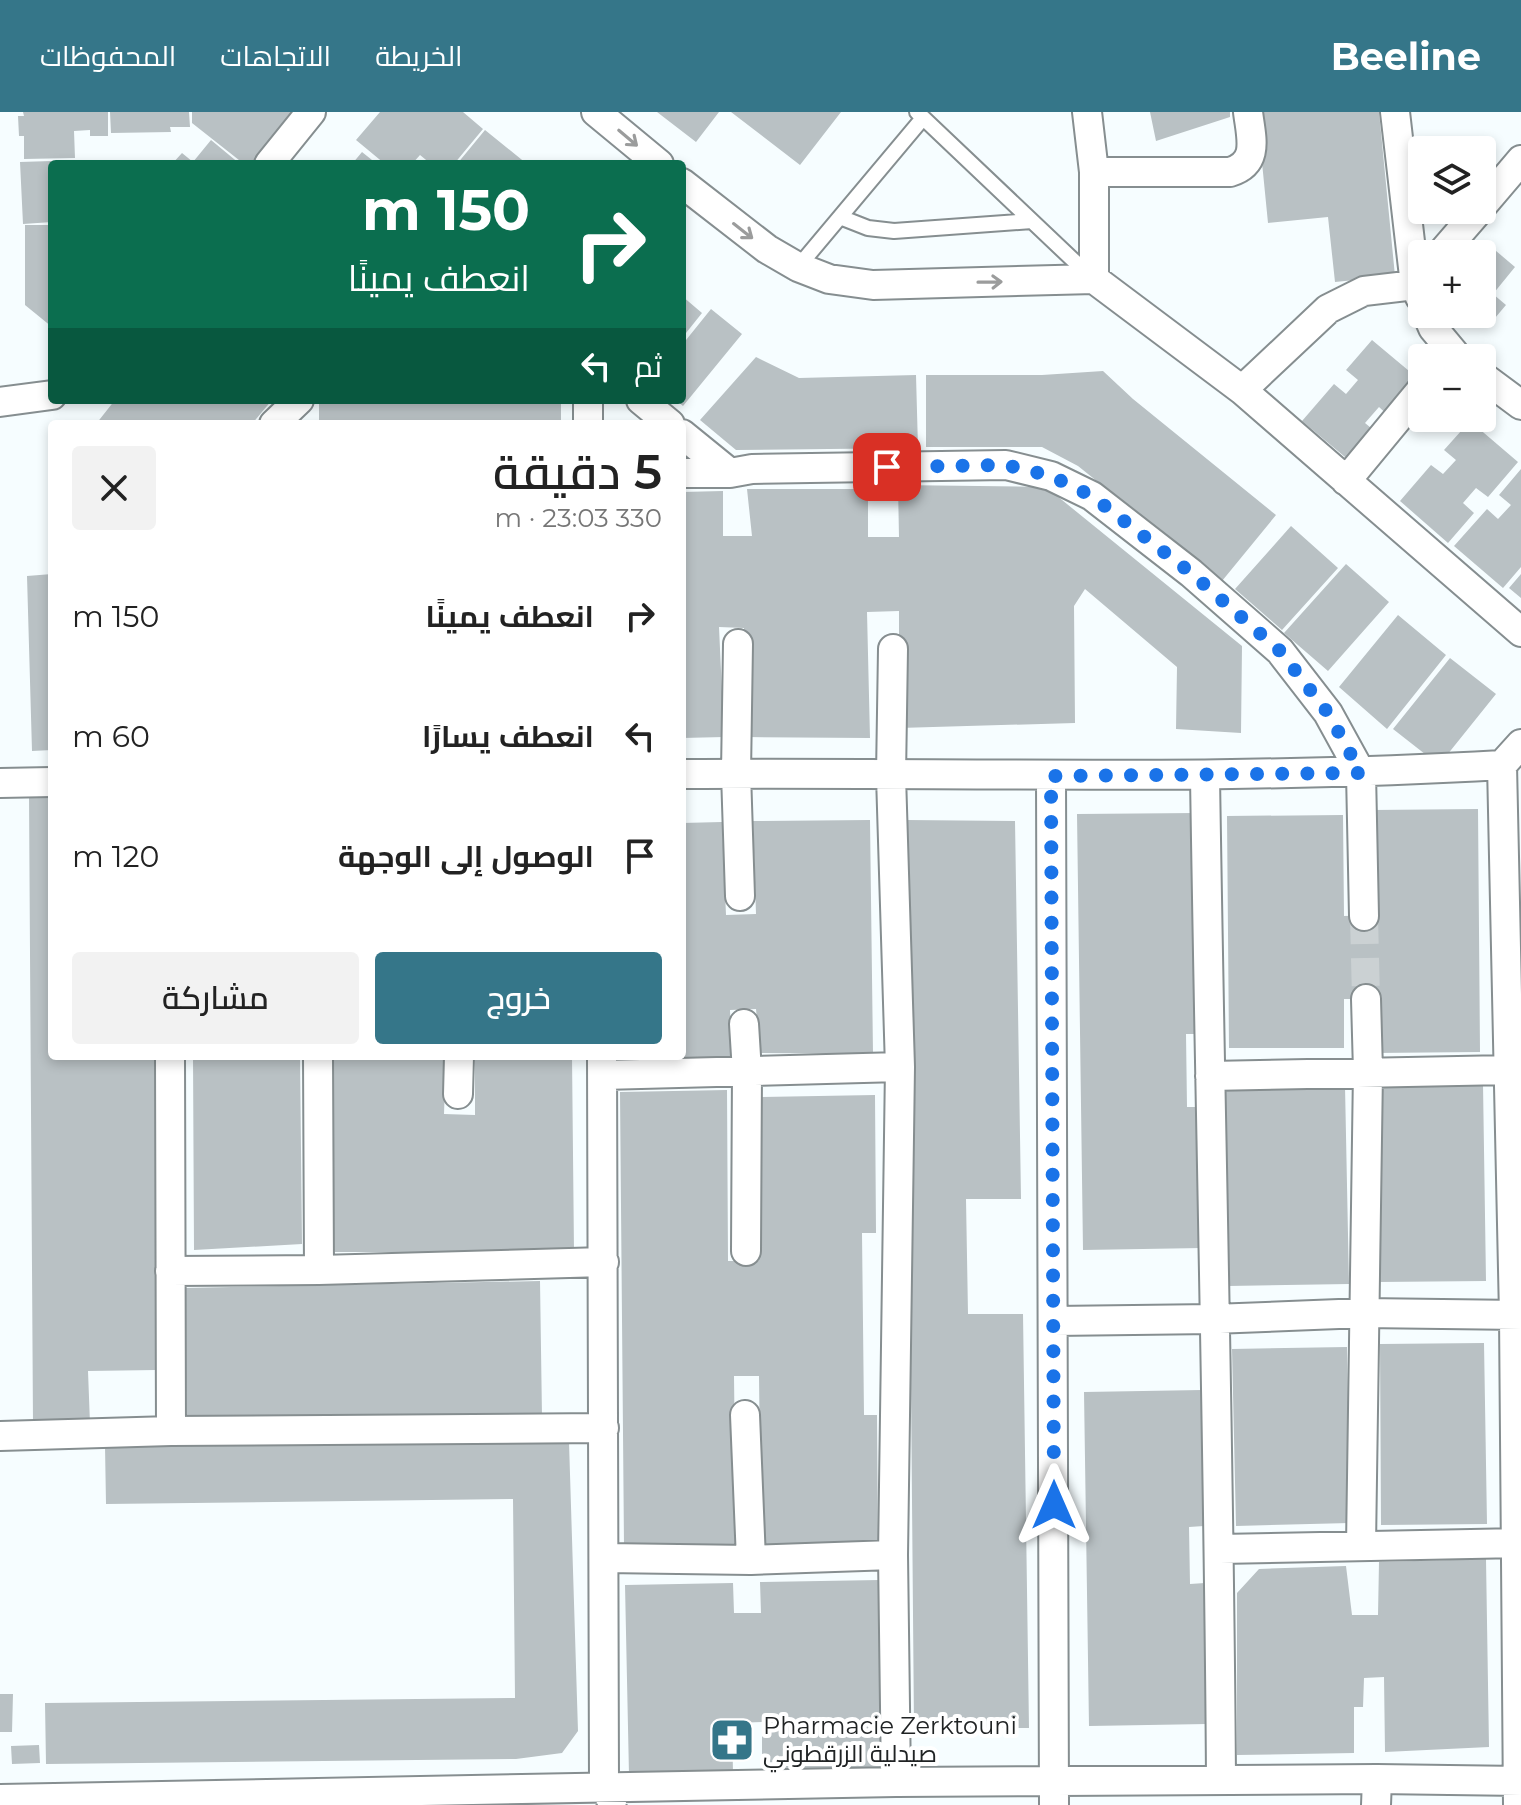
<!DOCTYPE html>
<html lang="ar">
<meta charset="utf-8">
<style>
body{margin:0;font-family:Montserrat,Cairo,sans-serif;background:#f2f2f2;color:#222;direction:rtl;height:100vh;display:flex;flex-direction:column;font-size:30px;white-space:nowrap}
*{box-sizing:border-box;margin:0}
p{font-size:26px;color:#767676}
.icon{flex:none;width:44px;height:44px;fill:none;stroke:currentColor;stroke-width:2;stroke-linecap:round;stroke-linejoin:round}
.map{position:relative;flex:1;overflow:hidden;direction:ltr}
.sheet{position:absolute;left:48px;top:308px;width:638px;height:640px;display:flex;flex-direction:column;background:#fff;border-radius:8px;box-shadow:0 4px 12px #0003;direction:rtl}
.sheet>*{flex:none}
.guide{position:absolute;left:48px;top:48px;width:638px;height:244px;border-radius:8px;box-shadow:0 4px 12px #0003;direction:rtl;background:#0b6e4f;color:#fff;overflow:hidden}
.controls{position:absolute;left:1408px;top:24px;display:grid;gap:16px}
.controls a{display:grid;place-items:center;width:88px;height:88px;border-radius:8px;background:#fff;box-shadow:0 4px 12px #0003;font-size:40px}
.pin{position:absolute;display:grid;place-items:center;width:68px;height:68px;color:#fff;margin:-34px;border-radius:16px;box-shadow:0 4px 12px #0006}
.me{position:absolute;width:88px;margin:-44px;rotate:0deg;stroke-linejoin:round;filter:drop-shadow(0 0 6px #0008)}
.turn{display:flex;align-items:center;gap:28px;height:168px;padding:0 24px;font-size:36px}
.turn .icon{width:104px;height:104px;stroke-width:2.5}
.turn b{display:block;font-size:56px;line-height:68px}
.then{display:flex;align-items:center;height:76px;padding:0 24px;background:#0003;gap:16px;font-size:30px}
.round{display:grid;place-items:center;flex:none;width:84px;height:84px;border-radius:8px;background:#f2f2f2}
.head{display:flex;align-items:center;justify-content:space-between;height:136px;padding:0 24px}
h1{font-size:48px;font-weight:600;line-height:60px}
.cta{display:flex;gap:16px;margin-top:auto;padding:16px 24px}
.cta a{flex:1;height:92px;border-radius:8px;background:#357689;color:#fff;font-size:32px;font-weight:600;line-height:92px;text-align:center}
.cta a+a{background:#f2f2f2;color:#222}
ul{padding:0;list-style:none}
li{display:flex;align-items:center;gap:24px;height:120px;padding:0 24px}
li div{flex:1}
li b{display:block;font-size:30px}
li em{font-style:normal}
header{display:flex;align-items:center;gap:48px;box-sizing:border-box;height:112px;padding:0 40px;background:#357689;color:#fff}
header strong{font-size:38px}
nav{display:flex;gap:44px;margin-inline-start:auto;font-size:28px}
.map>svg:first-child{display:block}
.building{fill:#b9c1c4}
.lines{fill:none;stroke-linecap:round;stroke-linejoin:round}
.minor-tunnel{stroke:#cbd1d3;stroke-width:28;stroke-dasharray:28 14;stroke-linecap:butt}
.service-casing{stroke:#868e90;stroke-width:18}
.minor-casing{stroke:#868e90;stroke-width:32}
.service{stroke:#fff;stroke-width:14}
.minor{stroke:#fff;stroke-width:28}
.oneway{stroke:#9b9c9c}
.route{stroke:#1a73e8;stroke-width:14;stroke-dasharray:0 25.2}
.labels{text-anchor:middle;stroke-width:8;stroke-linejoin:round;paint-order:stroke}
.poi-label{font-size:24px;fill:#202324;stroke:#fff;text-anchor:start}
</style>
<header>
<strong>Beeline</strong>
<nav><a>الخريطة</a><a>الاتجاهات</a><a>المحفوظات</a></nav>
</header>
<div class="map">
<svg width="1521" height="1693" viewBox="0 0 1521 1693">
<rect width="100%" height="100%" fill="#f6fdff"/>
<path class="building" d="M23,0H108V24H90V18L74,19L75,46L24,47V24H19L18,4H24Z
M110,0H189L190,15H170L171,20L111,21Z
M192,0H292L285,8L288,12L254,52H244L192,11Z
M380,0H463L483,17L454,52H431L420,43L412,52H385L356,28Z
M657,0H719L696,30Z
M731,0H841L800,53Z
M1150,0H1230V5L1156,29Z
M1257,0H1379L1395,164L1335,170L1328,105L1268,111Z
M485,18L527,52H457Z
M211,28L240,52H172L182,41L193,50Z
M362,40L377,52H352Z
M83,48V52H52V110L23,112L20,50Z
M25,113H52V215L25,193Z
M1489,133L1515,155L1493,182L1506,193L1495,206L1482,195V141Z
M682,184L702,201L682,226Z
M711,197L742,222L683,294L676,288H682V233Z
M1372,228L1421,269L1390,305L1379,295L1365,311L1377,321L1351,350L1302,309L1334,272L1346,282L1358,268L1346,258Z
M756,245L799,266L916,263L918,336L736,338L700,308Z
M1103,259L1133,287L1276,403L1222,469L1078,354L1042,335H926V263H1042Z
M115,288H272L252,312H96Z
M319,288H561V312H319Z
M1470,309L1518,350L1488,385L1476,376L1463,391L1474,401L1448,431L1400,389L1431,353L1443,362L1456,348L1444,338Z
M1521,357V455L1503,476L1454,434L1487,397L1498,407L1511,393L1499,383Z
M898,373L1046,375L1242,534L1241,621L1176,617L1177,555L1085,477L1074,494L1075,611L899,616V499L867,500L870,626L746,625L744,516L719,515L724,625L682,626V380L723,379V424H752L747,377H868V425H899Z
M1291,414L1338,456L1282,518L1235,477Z
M1346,452L1389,490L1328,559L1284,521Z
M52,462V638L32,639L27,464Z
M1521,462V486L1509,476Z
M1398,503L1446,543L1387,617L1339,575Z
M1450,546L1496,582L1439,653L1393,617Z
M52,681V944H155L156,1258L88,1259L90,1312L33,1313L29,682Z
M1478,697L1480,940L1374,941L1366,887H1344V936H1229L1227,704L1343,703L1344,804L1373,803V698Z
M1196,701L1199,922H1186L1187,995H1201L1202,1136L1083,1138L1077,702Z
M870,708L873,942L760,941L756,897L730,898L732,946H682V711L722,710L726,803L756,802L753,709Z
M906,708L1015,709L1021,1087H966L968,1202H1023L1029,1616L914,1615Z
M193,944H300L302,1132L194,1138Z
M329,944H446L444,1002L475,1003V944H572L574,1140H329Z
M1483,972L1486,1169L1378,1170L1376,974Z
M1345,974L1349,1172L1228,1174L1225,976Z
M727,978L728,1149H759L757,985L875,983L876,1121H862L864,1303H877L878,1432L761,1433L759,1264H734L736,1432L624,1434L620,980Z
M540,1169L542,1305L187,1311L184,1176Z
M1484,1231L1487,1412L1381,1413L1380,1232Z
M1347,1235L1350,1411L1236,1414L1232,1237Z
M1202,1278L1204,1414L1189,1415L1190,1472L1205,1471L1207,1612L1089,1614L1084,1280Z
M569,1330L578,1619L562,1641L516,1647L46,1652L45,1591L515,1586L513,1387L106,1392L105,1334Z
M1486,1447L1489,1635L1385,1640L1384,1565L1364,1566L1363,1595H1354V1641L1237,1643V1481L1259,1457L1346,1454L1352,1503H1378L1379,1450Z
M880,1468L884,1658L762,1661V1610L732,1611L733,1661L629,1663L625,1473L733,1471L734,1501H761L760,1470Z
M0,1582H13L12,1620H0Z
M39,1633L40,1651L12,1652L11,1634Z"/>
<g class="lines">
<path class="minor-tunnel" d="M1364,804L1366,887"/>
<g class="service-casing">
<path id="service" d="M917,0L1091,165
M840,105L868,116L894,119L1032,109
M798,155L923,6"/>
</g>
<g class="minor-casing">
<path id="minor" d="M596,0L659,52
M1087,0L1094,60V167
M1395,0L1415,173L1420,185
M269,52L311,0
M1094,60H1230C1260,51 1251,25 1248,0
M682,71L767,137L798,155L829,167L873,173L1094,167L1242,278L1521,520
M1482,94L1521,48
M1441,142L1479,98
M1427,202L1433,216L1458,246
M1482,264L1521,293
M1242,278L1328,197L1364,179L1415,173L1422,165
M641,288L670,312
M0,290L52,283
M274,312L299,288
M588,312V288
M682,322L730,361L752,357L1006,353L1051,364L1092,384L1191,461L1280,539L1328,601L1361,661L1364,804
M682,361H730
M1346,369L1422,277
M738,532L736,661L740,784
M893,537L891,664L900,955L893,1443L896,1670
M1502,653L1514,1203L1518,1693
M682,662C956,660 1229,669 1502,653L1521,632
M1051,664L1054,1693
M1205,664C1210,998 1219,1333 1221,1668
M0,671L52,670
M744,912L747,960L746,1139
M170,944L171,1319
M318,944L319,1158
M602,944L604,1675L612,1689
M603,963L900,955
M1210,964L1508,958
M458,982L459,944
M170,1159L319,1158L604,1150
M1054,1209L1213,1207L1364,1201L1521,1203
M745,1303L751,1448
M0,1324L171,1319L604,1316
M1361,1434L1368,959L1366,887
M1220,1437L1521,1431
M605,1446L751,1448L893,1443
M0,1687L896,1670L1377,1667L1521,1669
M1376,1693L1377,1667"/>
</g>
<use href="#service" class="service"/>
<use href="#minor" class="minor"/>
</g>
<defs><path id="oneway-shaft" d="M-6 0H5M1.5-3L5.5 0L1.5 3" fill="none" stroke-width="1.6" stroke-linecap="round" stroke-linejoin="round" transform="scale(2)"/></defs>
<g class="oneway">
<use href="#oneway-shaft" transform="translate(628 26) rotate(40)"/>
<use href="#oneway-shaft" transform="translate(743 119) rotate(38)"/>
<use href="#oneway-shaft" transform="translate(990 170) rotate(-1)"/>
</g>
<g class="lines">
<path class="route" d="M887,355L1006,353L1051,364L1092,384L1191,461L1280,539L1328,601L1361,661L1051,664L1054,1393"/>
</g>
<defs>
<g id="pharmacy-square" transform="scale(2.3)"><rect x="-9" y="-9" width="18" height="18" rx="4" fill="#357689" stroke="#fff"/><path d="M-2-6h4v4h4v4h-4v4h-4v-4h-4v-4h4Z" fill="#fff"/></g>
</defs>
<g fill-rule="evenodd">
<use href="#pharmacy-square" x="732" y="1628"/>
</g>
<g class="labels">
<g class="poi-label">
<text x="763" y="1622">Pharmacie Zerktouni<tspan x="763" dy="28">صيدلية الزرقطوني</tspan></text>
</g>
</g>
</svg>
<div class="controls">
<a><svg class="icon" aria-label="layers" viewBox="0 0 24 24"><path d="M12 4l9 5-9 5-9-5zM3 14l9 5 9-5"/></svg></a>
<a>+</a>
<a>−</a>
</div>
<div class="pin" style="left:887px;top:355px;background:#d93025"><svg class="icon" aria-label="arrive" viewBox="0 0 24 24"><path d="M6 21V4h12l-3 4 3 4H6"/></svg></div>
<svg class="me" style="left:1054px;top:1393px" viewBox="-20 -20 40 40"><path d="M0-17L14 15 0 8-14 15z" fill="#1a73e8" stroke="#fff" stroke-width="4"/></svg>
<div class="guide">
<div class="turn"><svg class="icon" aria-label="right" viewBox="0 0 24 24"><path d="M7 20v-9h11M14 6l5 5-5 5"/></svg><div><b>150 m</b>انعطف يمينًا</div></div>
<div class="then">ثم<svg class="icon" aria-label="left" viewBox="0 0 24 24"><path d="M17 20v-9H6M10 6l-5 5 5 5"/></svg></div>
</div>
<section class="sheet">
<div class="head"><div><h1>5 دقيقة</h1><p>330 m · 23:03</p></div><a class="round"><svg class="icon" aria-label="close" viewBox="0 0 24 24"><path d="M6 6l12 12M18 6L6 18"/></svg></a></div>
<ul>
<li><svg class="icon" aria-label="right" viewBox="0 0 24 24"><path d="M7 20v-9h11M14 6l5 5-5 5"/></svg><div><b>انعطف يمينًا</b></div><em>150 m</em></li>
<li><svg class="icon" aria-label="left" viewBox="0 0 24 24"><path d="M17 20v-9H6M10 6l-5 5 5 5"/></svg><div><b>انعطف يسارًا</b></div><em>60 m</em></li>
<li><svg class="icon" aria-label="arrive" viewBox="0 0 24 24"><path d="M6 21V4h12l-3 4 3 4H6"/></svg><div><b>الوصول إلى الوجهة</b></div><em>120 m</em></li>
</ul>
<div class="cta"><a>خروج</a><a>مشاركة</a></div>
</section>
</div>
